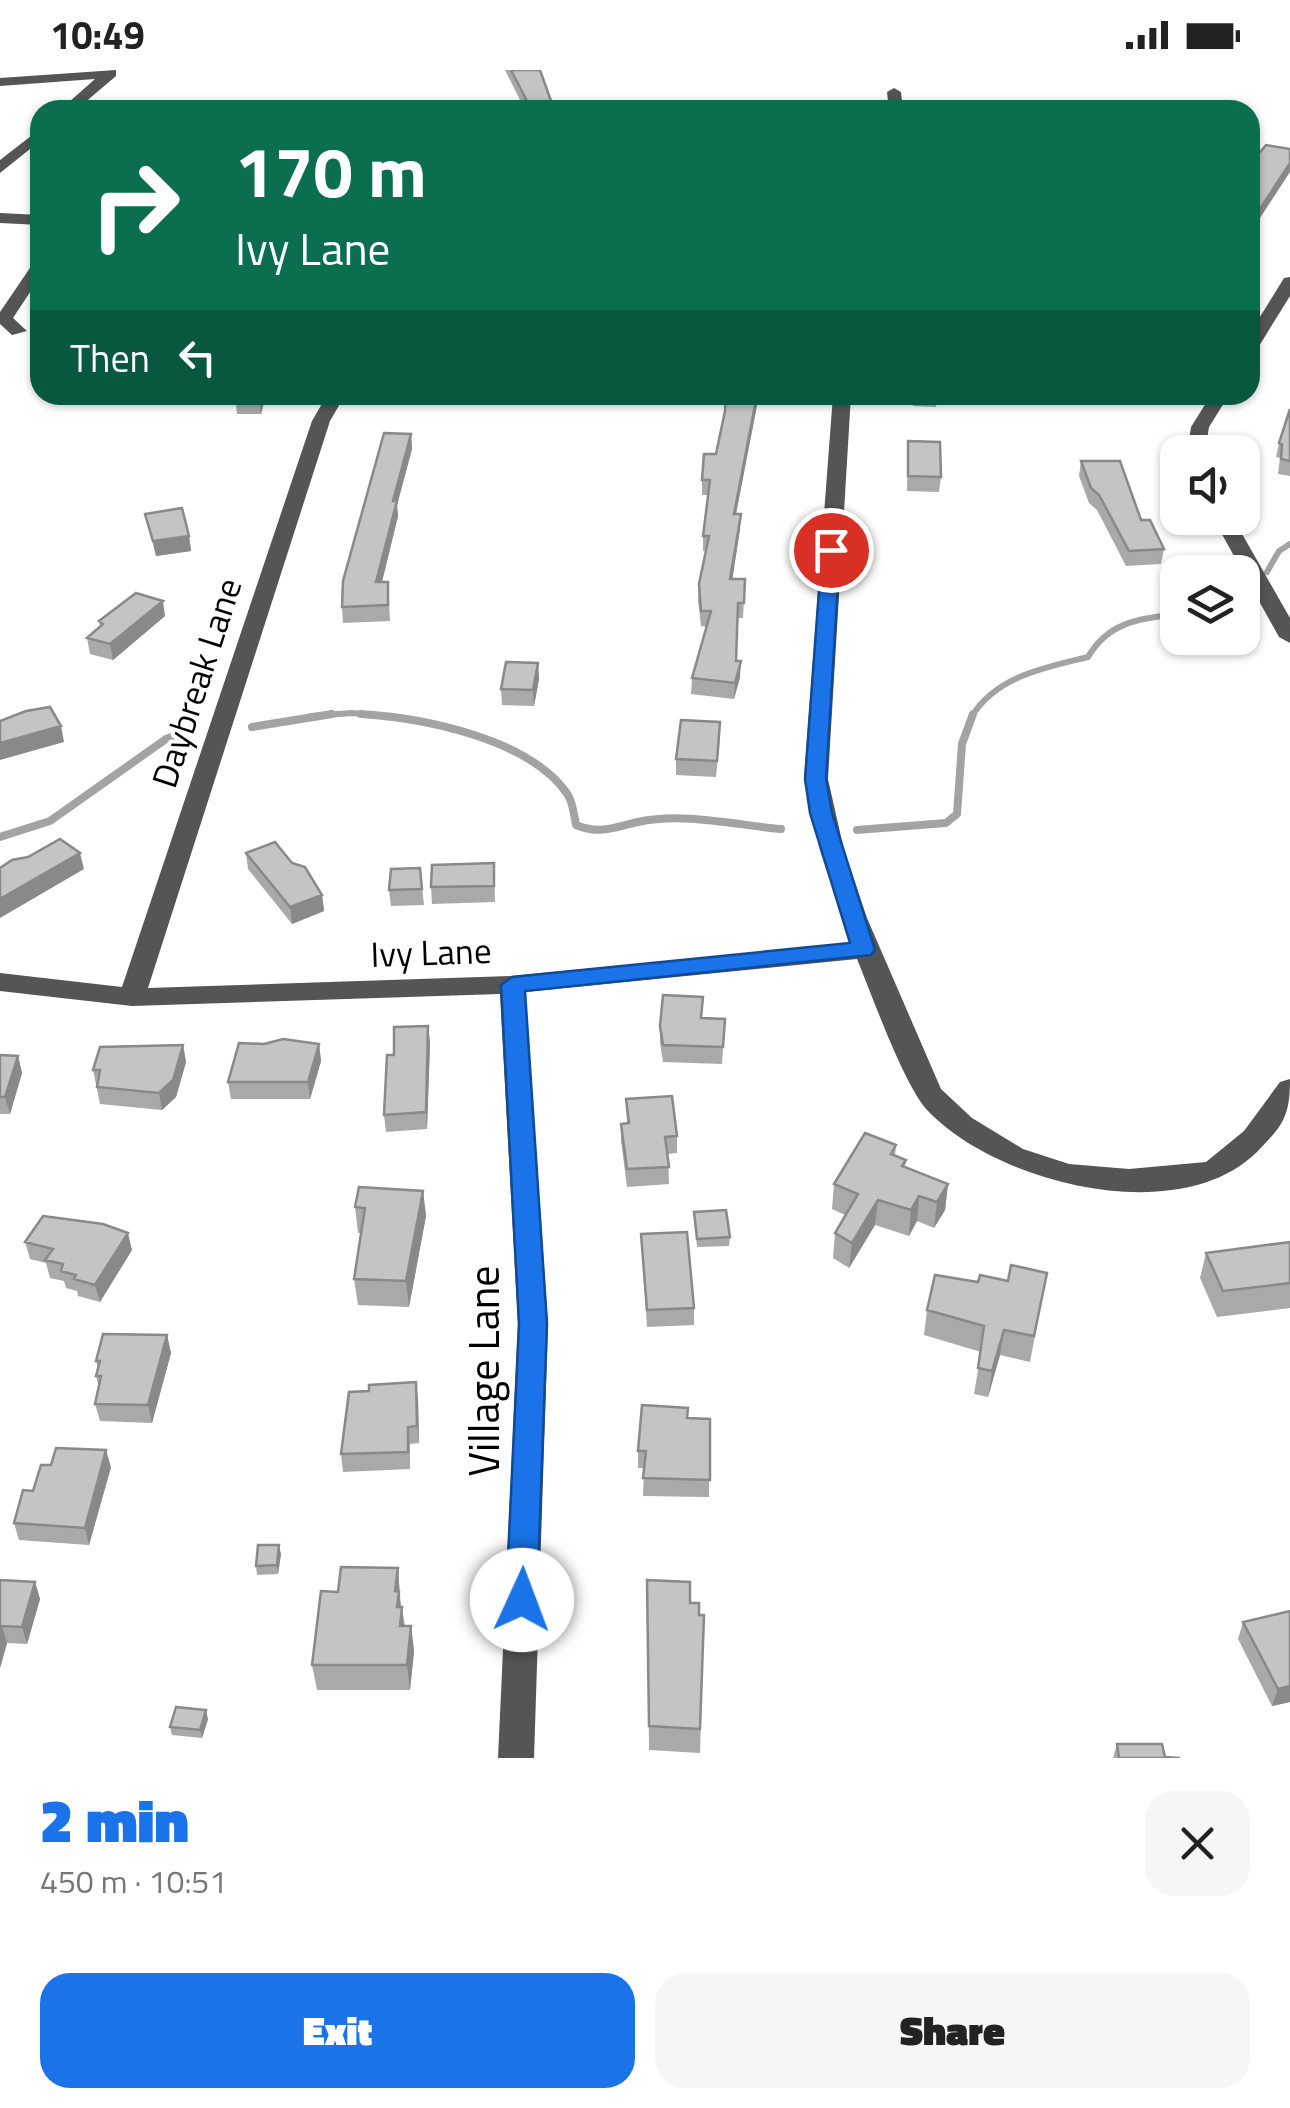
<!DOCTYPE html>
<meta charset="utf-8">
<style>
body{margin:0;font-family:"Titillium Web",sans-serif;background:#f6f6f6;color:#222;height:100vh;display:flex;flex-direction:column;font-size:38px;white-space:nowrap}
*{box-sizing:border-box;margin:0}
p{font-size:32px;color:#767676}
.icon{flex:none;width:55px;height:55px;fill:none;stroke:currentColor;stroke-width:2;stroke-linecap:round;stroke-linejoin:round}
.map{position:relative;height:1688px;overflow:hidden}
.side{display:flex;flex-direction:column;background:#fff;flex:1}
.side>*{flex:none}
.hud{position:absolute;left:30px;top:30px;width:1230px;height:305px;border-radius:30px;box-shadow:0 2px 8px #0004;background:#0b6e4f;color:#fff;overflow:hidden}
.tools{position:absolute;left:1160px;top:365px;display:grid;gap:20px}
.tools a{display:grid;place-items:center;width:100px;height:100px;border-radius:20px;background:#fff;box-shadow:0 2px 8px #0004;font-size:50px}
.pin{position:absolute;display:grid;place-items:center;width:85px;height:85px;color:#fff;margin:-42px;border:5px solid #fff;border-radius:50%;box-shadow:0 2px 10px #0007}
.me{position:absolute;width:110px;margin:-55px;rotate:2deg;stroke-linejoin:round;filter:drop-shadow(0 0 8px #0008)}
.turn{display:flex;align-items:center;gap:35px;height:210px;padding:0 40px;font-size:45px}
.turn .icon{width:130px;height:130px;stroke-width:2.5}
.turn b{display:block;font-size:70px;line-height:85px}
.then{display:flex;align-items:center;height:95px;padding:0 40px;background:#0003;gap:20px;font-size:38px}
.round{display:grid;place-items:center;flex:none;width:105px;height:105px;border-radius:30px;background:#f6f6f6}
.headline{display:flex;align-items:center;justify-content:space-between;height:170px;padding:0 40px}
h1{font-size:60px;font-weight:800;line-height:75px;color:#1a73e8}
.action{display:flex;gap:20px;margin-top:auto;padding:20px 40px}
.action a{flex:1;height:115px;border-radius:30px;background:#1a73e8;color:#fff;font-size:40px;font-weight:800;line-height:115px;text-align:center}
.action a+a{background:#f6f6f6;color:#222}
.status{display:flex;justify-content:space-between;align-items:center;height:70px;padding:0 50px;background:#fff;direction:ltr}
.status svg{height:28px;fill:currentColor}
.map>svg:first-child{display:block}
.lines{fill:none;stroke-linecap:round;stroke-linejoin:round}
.stream-far1{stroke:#a3a3a3;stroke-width:6}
.stream{stroke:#a3a3a3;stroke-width:8}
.minor{fill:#555;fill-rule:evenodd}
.wall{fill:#a9a9a9}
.shaded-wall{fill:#898989}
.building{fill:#c4c4c4;stroke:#898989;stroke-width:2.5}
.route{fill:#1a73e8;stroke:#114b97;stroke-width:2.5}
.labels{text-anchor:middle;stroke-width:8;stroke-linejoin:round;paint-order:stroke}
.street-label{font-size:35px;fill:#000;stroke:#fff}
.near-street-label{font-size:42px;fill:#000;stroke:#fff}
</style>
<div class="status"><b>10:49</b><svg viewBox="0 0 49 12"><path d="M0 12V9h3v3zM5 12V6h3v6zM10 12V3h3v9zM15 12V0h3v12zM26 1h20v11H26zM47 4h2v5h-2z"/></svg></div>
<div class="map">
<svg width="1290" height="1688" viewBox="0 0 1290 1688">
<rect width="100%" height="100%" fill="#fff"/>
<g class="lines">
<path class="stream-far1" d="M1267,502L1279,481L1290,474
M311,646L352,643L386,646
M972,646C997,606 1044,598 1088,587C1109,551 1140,549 1178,544"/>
<path class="stream" d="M361,644C424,648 531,669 568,725C573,733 574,745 576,755C599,765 615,757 638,752C684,742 735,755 781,759
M252,657L332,644
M857,760L946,753L957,744L962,674L973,644
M0,767L50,751L166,669L182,663"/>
<path class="minor" d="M116,0V6L76,40H60L95,9L0,16V8Z
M894,18L901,22L903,40H889L887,22Z
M453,34L459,40H444Z
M40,59V71L0,103V90Z
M0,143L40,145V155L0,153Z
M40,190V207L13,248L27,261L12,265L0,254V242L34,192Z
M1290,207V226L1256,281L1250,282V263L1284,208Z
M327,325H345L330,351L148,918L512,906L851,873L820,780L804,709L833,325H851L828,709L844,780L867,848L941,1019L972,1048L1023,1079L1069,1094L1129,1099L1206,1092L1244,1061L1280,1012L1290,1009C1290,1047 1283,1055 1257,1082C1179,1159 998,1114 928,1041C904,1016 872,925 857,889L525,922L548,1254L534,1688H498L518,1254L500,924L132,936L0,921V903L122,917L312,351Z
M1211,325H1229L1209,357L1205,382H1187L1191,357Z
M1213,448H1233L1290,548V573L1279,567Z"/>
</g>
<path class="wall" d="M505,0H540L551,31V40H525Z
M235,325H266L261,344H237Z
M759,325L736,444L740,459L732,509H745L743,548H738L736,591L740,607L734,629L691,624L692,608L707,557L701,556L698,530L699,514L706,481H703V466L708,425H702V405L716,384L725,341Z
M913,325H938L936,337L913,336Z
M1290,339V406L1278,404L1280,388L1276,387L1279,373Z
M411,364L412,379L397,435L398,446L382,512H388L390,551L343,553L342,537Z
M908,371L941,407L939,422L907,421Z
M1081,391L1141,450L1164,479L1161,494L1126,496L1097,440L1089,433L1079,406Z
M145,444L189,466L191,481L156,486Z
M165,546L113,590L90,584L87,568L100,557L99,551Z
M538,593L539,609L534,636L502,635L501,619Z
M720,668L716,707L676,705V689Z
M246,783L322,825L324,841L292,854L248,799Z
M494,793L495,832L432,834L431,817Z
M420,798L424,835L391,836L389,820Z
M702,948L725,949L722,994L663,992L660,973V956Z
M428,956L430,973L427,1059L386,1062L384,1045L394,985Z
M264,974H319L321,991L310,1029H231L228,1012Z
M183,975L186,992L176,1027L162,1040L100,1034L93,1000Z
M0,985L18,986L22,1003L10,1044H0Z
M626,1029L677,1066V1083L668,1084L669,1114L627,1117L621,1071V1054L627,1053Z
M896,1075L895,1086L906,1090L905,1097L948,1114L945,1140L934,1158L917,1151L909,1166L875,1155L849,1198L833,1188L835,1163L845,1145L832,1139L834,1114Z
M423,1121L426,1146L409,1237L358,1235L354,1209L361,1163H358L355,1137Z
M694,1142L730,1167L729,1176L697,1177Z
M641,1164L694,1238V1255L647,1257Z
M25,1172L132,1180L100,1232L78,1226L77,1221L66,1218L64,1211L50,1208L46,1193L30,1189Z
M1290,1172V1238L1217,1247L1200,1208L1206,1183Z
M1047,1203L1030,1292L1000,1285L988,1327L974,1324L981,1282L924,1265L927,1240L1008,1211Z
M167,1265L171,1283L152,1353L100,1351L95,1334L99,1318L96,1306L98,1299L96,1291Z
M418,1330L419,1373L410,1374V1399L343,1402L341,1384Z
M688,1348L710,1349L709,1427L643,1426L644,1398H638V1381Z
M111,1397L89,1475L19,1470L14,1453L33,1421Z
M281,1484L278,1504L257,1505L256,1496Z
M398,1498L401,1537H402L405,1556H411L414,1581L410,1620H317L312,1595L338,1522Z
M0,1510L35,1512L40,1529L27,1574L7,1573L0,1598Z
M647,1510L690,1533L699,1545H704L700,1683L649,1680Z
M1290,1541V1632L1272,1636L1238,1569L1243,1552Z
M208,1649L202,1668L172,1665L170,1657Z
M1117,1674L1165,1687L1180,1688H1113Z"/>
<path class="shaded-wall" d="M551,31V40H528V33Z
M1290,90V102L1260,148L1259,156L1250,168V158L1258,142Z
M261,325H266L261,344L259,331Z
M757,325H759L733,459L734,444Z
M411,364L412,379L397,435L398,446L378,528L376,512L393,431Z
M741,444L740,459L730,525V509Z
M189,466L191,481L156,486L153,471Z
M163,531L165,546L113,590L110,574Z
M741,591L740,607L734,629L735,613Z
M538,593L539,609L534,636L533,620Z
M61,656L64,672L0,690V673Z
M80,783L84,799L0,848V829Z
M322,825L324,841L292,854L290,837Z
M428,956L430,973L427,1059L426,1042Z
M319,974L321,991L310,1029L308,1012Z
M183,975L186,992L176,1027L162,1040L159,1023Z
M18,986L22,1003L10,1044L5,1027Z
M948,1114L945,1140L934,1158L937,1132Z
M423,1121L426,1146L409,1237L406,1211Z
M919,1126L917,1151L909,1166L911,1140Z
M878,1130L875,1155L849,1198L852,1173Z
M128,1163L132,1180L100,1232L95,1215Z
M1004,1260L1000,1285L988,1327L992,1301Z
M167,1265L171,1283L152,1353L148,1335Z
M416,1312L418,1330L419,1373L417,1356Z
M106,1380L111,1397L89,1475L85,1458Z
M279,1475L281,1484L278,1504L277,1495Z
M398,1498L400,1531L405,1562L403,1581L395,1521Z
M35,1512L40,1529L27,1574L22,1557Z
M2,1556L7,1573L0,1598V1563Z
M411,1556L414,1581L410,1620L407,1595Z
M1290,1616V1632L1272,1636L1278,1619Z
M206,1640L208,1649L202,1668L200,1660Z"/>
<path class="building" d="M511,0H540L551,31L528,33Z
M1266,75L1290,79V93L1258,142H1261L1250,158V94Z
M235,325H261L259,331H236Z
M726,325H757L734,444H741L730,509H745L744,533H738L736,591H741L735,613L692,608L711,541H701L699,514L709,466H703L710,410H702L704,384H716L725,341Z
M1290,339V391L1281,389L1282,374L1279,373Z
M384,363L411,364L393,431H397L376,512H388V535L342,537L343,511Z
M908,371L940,372L941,407L908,406Z
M1081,391H1120L1141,450H1150L1164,479L1129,481L1099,425L1091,418Z
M182,438L189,466L153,471L145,444Z
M136,523L163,531L110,574L87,568L103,554L99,551Z
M506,592L538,593L533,620L501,619Z
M50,637L61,656L0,673V651L26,641Z
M681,650L720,652L717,691L676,689Z
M60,769L80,783L0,829V798L12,790L28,787Z
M275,772L292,793L305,797L322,825L290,837L246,783Z
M494,793V816L431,817L432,795Z
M420,798L422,819L389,820L391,799Z
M663,925L703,927L701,948L725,949L723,977L663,975L660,956Z
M428,956L426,1042L384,1045L387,985H394V957Z
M283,969L319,974L308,1012H228L239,973L264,974Z
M183,975L173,1010L159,1023L97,1017L100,1000H93L100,977Z
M0,985L18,986L5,1027H0Z
M672,1026L677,1066L665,1067L669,1097L627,1099L621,1054L629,1053L626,1029Z
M865,1063L896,1075L891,1084L906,1090L902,1096L948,1114L937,1132L919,1126L911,1140L878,1130L852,1173L835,1163L858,1124L834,1114Z
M359,1117L423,1121L406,1211L354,1209L365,1138L355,1137Z
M726,1140L730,1167L697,1169L694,1142Z
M43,1146L103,1154L128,1163L95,1215L74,1209L76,1205L61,1201L63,1194L45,1190L53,1179L25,1172Z
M687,1162L694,1238L647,1240L641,1164Z
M1290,1172V1213L1223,1221L1206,1183Z
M1011,1195L1047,1203L1034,1266L1004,1260L992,1301L978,1298L984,1256L927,1240L935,1205L978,1212L980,1205L1008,1211Z
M103,1264L167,1265L148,1335L95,1334L101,1306H96L100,1291H96Z
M416,1312L417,1356L408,1357V1382L341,1384L349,1322L369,1321V1315Z
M642,1335L688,1338L687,1348L710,1349V1410L643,1408L646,1381H638Z
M56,1378L106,1380L85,1458L14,1453L23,1420L33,1421L41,1395H51Z
M258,1475H279L277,1495L256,1496Z
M341,1497L398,1498L395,1521L399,1522L397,1537H402L400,1556H411L407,1595H312L321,1521L338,1522Z
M0,1510L35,1512L22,1557L2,1556L0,1563Z
M647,1510L690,1512V1533H699V1545H704L700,1659L649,1656Z
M1290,1541V1616L1278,1619L1243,1552Z
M176,1637L206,1640L200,1660L170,1657Z
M1117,1674H1162L1165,1687L1180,1688H1119Z"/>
<path class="route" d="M831,474L840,480L826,709L832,743L875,880L871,885L525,921L547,1254L537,1530L533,1540L522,1544L511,1540L506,1530L519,1254L501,915L512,907L850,873L810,743L805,709L822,480Z"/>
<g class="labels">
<g class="street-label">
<text transform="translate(197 613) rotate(-72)" y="12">Daybreak Lane</text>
<text transform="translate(431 883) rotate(-2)" y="12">Ivy Lane</text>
</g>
<g class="near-street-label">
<text transform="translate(484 1301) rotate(-90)" y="15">Village Lane</text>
</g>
</g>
</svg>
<div class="tools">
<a><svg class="icon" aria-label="sound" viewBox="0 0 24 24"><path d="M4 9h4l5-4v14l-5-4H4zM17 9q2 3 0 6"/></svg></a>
<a><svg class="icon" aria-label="layers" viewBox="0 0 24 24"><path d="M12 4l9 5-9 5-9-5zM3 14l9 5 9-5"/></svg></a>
</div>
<div class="pin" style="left:831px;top:480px;background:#d93025"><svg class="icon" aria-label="arrive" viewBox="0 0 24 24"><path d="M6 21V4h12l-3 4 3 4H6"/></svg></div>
<svg class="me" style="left:522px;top:1530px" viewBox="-20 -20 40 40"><circle r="19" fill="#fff"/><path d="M0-13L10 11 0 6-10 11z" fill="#1a73e8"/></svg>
<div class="hud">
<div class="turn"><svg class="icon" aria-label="right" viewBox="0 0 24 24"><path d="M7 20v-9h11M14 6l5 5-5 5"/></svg><div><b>170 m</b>Ivy Lane</div></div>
<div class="then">Then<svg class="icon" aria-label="left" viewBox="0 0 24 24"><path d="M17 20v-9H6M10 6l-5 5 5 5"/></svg></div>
</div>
</div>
<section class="side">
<div class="headline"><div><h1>2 min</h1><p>450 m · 10:51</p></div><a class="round"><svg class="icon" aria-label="close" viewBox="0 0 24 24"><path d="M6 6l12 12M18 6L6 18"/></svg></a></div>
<div class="action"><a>Exit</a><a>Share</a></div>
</section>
